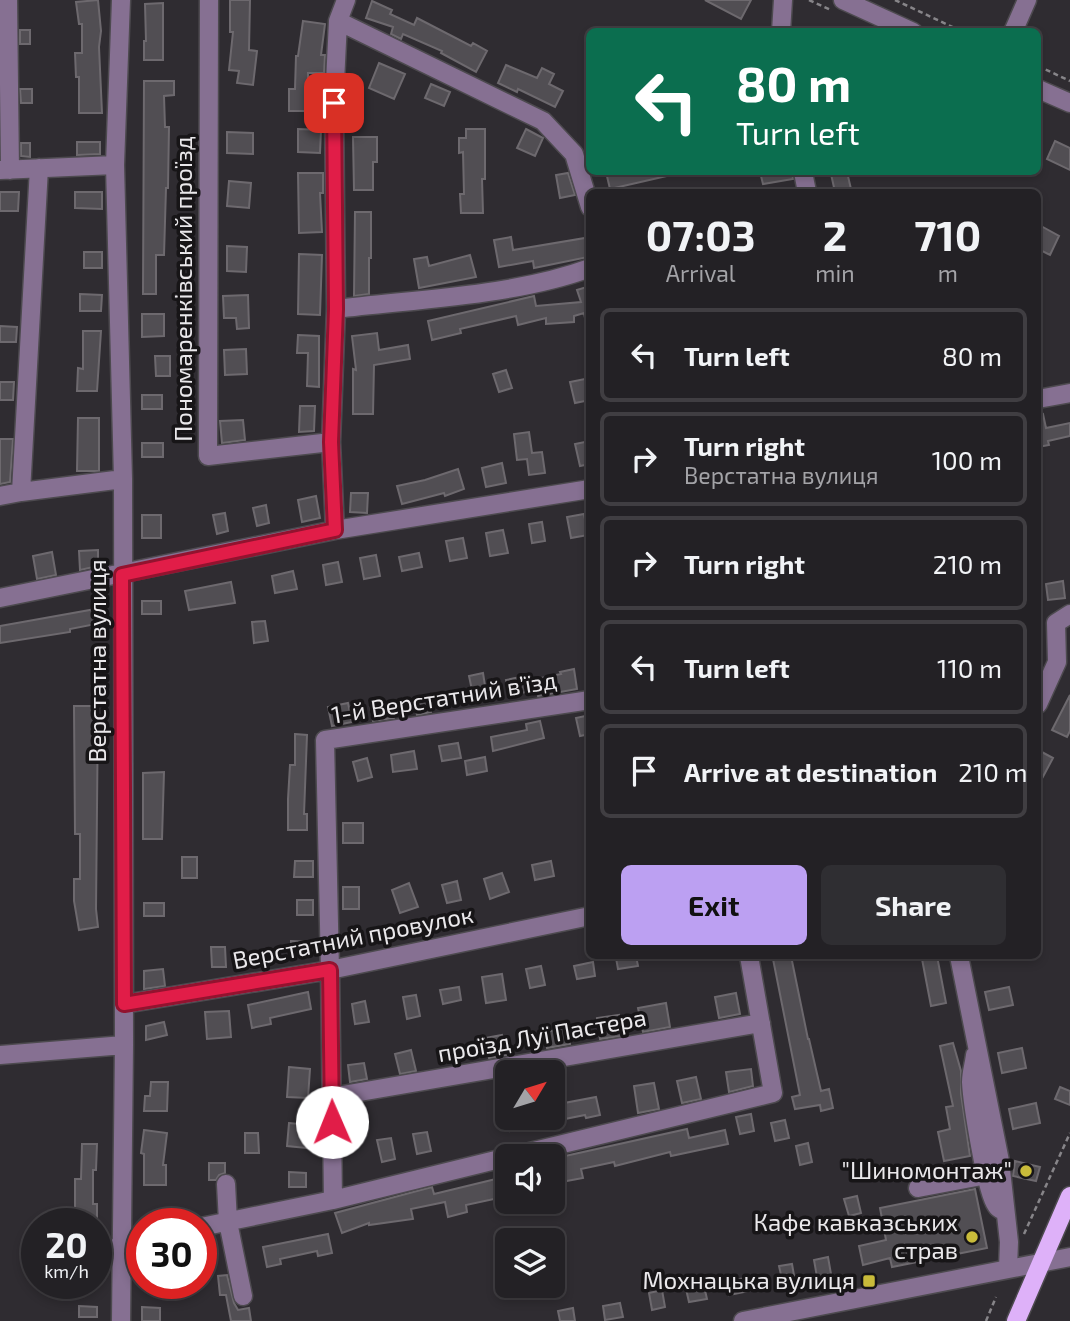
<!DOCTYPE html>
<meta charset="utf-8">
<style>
body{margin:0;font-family:"Exo 2",sans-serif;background:#2f2e32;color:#f1f3f6;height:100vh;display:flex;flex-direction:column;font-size:26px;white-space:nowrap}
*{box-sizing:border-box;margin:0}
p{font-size:23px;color:#a3a3a7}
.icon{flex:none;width:38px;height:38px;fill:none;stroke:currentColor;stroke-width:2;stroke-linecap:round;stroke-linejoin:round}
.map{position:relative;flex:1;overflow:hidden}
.side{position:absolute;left:586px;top:189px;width:455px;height:770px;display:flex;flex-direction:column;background:#232125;border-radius:10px;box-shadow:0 4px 10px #0003,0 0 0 2px #403e42}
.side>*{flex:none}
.banner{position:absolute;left:586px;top:28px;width:455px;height:147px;border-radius:10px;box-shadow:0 4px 10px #0003,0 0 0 2px #403e42;background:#0b6e4f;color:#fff;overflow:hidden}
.needle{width:46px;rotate:52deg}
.fabs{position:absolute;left:495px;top:1060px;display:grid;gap:14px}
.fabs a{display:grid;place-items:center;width:70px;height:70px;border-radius:10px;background:#232125;box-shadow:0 4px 10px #0003,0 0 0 2px #403e42;font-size:35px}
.speed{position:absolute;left:21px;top:1208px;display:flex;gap:14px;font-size:35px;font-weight:700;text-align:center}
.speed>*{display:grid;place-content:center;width:91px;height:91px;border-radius:50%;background:#232125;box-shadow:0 4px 10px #0003,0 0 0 2px #403e42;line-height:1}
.speed small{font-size:18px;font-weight:400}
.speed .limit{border:10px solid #d22;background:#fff;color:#111}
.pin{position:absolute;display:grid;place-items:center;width:60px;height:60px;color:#fff;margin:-30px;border-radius:14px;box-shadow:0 4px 10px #0006}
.me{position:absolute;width:77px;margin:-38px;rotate:359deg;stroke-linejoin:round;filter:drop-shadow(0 0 5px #0008)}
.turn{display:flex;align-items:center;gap:24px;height:147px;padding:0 35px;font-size:32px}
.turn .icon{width:91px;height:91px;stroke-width:2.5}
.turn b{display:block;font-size:49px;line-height:60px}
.eta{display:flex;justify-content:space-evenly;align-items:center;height:119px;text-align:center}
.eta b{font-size:42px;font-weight:700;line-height:49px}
.button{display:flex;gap:14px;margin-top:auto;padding:14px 35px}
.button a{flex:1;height:80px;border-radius:10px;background:#bca0f2;color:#111;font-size:28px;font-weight:700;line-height:80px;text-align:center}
.button a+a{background:#2f2e32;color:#f1f3f6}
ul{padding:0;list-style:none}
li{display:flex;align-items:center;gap:21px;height:94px;margin:0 14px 10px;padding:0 21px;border:4px solid #403e42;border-radius:10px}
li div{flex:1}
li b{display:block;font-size:26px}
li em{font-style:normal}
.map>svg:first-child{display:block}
.building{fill:#514e53;stroke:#6d696e;stroke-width:2}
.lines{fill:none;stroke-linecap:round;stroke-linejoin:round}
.minor-casing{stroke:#4d4a4f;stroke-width:21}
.major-casing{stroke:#4d4a4f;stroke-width:21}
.path{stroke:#878589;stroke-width:2.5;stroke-dasharray:5 3.5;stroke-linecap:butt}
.minor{stroke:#867092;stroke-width:18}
.major{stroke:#deb1f9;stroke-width:18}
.route-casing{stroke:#92132f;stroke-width:18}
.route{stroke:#e11d48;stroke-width:12}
.poi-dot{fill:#c9bb3a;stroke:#171517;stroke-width:2.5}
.labels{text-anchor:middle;stroke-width:7;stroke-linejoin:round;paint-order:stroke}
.street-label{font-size:24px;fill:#eae8eb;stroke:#171517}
.poi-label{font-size:24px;fill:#eae8eb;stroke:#171517;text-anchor:end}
</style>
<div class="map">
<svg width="1070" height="1321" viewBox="0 0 1070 1321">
<rect width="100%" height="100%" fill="#2f2c31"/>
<path class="building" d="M98,0L101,31L99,47L102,113H79V77H76L75,53H82V24H79L76,2Z
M230,0H250L249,50L257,51L253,85L237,83L239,71L229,70L233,32H230Z
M705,0H751L741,19Z
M372,1L392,10L390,14L414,25L417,18L471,46L473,43L487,51L476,72L441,53L442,51L403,34L401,39L391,34L393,27L366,18Z
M163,3V60H144V41H146L145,4Z
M303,21L325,24L321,55H325L324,73H308V111H289V89H295L296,56H298Z
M20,30H30V44H20Z
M379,63L405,74L394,99L369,88Z
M506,65L537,78L542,68L554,74L549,84L563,91L555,107L518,89L517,92L498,83Z
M144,81H174V95L164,96L165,127H169L168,188H166L164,255H156V294H143Z
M431,84L450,92L444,106L425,98Z
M20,89H32V103H21Z
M298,129L321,130L320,153L298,152Z
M466,129H485V179H482L483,213H461L460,194H464L463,152L459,153V138H466Z
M526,129L543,138L535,156L517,148Z
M227,132L253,133V154L227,153Z
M353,137H377V162H373V190H354Z
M1055,141L1070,148V170L1047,159Z
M77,142H100V154L77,155Z
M21,143H30V157L21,156Z
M606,172H667V176L610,189Z
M760,172H792L793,179L763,184Z
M840,172H847L851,189L835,192L831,174Z
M298,173H323V193H320L322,232L299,233Z
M568,173L575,195L560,198L556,175Z
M229,181L251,183L249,208L227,206Z
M0,192H19L18,211H0Z
M75,192H102V209L75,208Z
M355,212H371V258H369V294L354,296Z
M1041,226L1059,236L1050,255L1038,249V232Z
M511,237L513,250L585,238L588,257L534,268L533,261L499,267L494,240Z
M227,246L247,247L246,272L227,271Z
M84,252H102V268H84Z
M299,254L322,255L320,315L298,314Z
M470,255L476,277L419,288L414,259L427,257L429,266Z
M590,286V323H586L584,313L574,316V322L546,324V318L518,325L516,316L460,329L461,333L432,340L428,321L534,296L536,306L581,302L577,290Z
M80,294L102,295L101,311H80Z
M248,295L249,328L237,329L236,318H224L223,296Z
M142,314H164V336L142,337Z
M0,326L17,327L16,342H0Z
M83,331H101L97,391H77L78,368L83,369Z
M377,333L379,350L408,345L410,359L374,365L373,414H353V369L356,370L352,336Z
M298,335L319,336V387L307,386L308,353H297Z
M246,349L247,374L225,375L224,350Z
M155,356H170V376H156Z
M506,370L512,388L499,392L493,374Z
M590,378V400L575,403L570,382Z
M0,382H14L13,400H0Z
M142,395H162V409H142Z
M300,406H315L314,431L299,432Z
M1043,414L1046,428L1070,423V436L1048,441L1049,445L1038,447V415Z
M78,418H99V471H77Z
M243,420L245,440L222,443L220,421Z
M529,432L532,453L542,452L545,473L529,475L527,459L517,460L514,434Z
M0,439H13L10,482L0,484Z
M590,441V464L580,466L575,444Z
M142,443H163V457H142Z
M502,463L506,483L486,487L482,468Z
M458,469L464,489L445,496L444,493L402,504L397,486L425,480Z
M351,493H368L367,513L350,512Z
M316,496L320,518L302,522L298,500Z
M266,505L269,523L257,526L253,508Z
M225,513L228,531L217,534L213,515Z
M584,514L588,535L571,538L567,517Z
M142,515H161V538H142Z
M542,522L545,541L532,543L529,524Z
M503,530L508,553L490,556L486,533Z
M463,538L467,558L450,561L446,541Z
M98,550V566L80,570L79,551Z
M52,552L56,575L37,579L33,556Z
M419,553L422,567L402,571L399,557Z
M376,555L380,576L364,579L360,558Z
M338,562L342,582L326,585L323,565Z
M293,571L297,589L275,593L272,576Z
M1063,581L1065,598L1048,600L1046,584Z
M231,582L235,603L189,610L185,591Z
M142,601H161V614H142Z
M101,608V623L70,629V632L0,643V626Z
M265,621L268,641L254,643L252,622Z
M574,669L577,689L538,696L537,690L509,695L506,680L525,676L526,681L561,674L560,672Z
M483,673L486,692L473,695L469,676Z
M1070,695V731L1067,737L1052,730Z
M429,698L431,712L417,715L414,701Z
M348,703L352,722L332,726L328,707Z
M391,703L394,718L373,721L370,707Z
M74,706H98L96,909L98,927L79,930L74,901V879H80V834H75Z
M590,715V734L580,736L576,718Z
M540,721L544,738L493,751L491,737L527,730L526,724Z
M295,734L307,735L304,814H307V830H288V799L290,765H295Z
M458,743L461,758L442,761L439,746Z
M1038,750L1053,758L1038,786Z
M414,751L417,769L393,772L391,755Z
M485,757L487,771L467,775L465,761Z
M367,758L372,777L358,781L353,762Z
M164,772L162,839H143V773Z
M343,823H363V843H343Z
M182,857H197V878H182Z
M295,861H313V877H294Z
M551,861L554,876L535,880L532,865Z
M502,873L509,892L490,899L484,879Z
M457,881L461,900L447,903L442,885Z
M409,883L418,907L400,913L392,890Z
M343,887H359V909H343Z
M297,900H313V915H297Z
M144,903H164V916H144Z
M291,941L312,942V956H291Z
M211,947H225L226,967H212Z
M636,956L638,966L618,969L616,958Z
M791,956L808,1039H809L821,1091L829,1089L833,1108L821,1111L820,1105L795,1109L792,1097L800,1095L773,959Z
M937,956L946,1003L931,1006L922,959Z
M593,962L595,976L577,979L574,966Z
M541,966L545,985L530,988L526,969Z
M163,969L165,986L144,989V971Z
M502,974L506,1000L486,1003L482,977Z
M459,987L461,1000L443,1004L440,990Z
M1009,987L1013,1005L989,1010L985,992Z
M308,992L311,1009L270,1018L271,1024L252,1028L248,1005Z
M736,993L740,1014L719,1018L715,997Z
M416,995L420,1016L407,1019L403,997Z
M365,1001L369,1022L355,1024L352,1004Z
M666,1003L670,1027L643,1032L638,1008Z
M229,1011L231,1037L207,1039L205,1012Z
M619,1015L621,1036L600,1039L597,1018Z
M164,1022L167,1035L146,1040V1026Z
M568,1028L570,1044L547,1048L545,1032Z
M502,1035L506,1055L489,1058L485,1038Z
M953,1043L961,1071V1094L970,1156L944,1161L938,1132L950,1129L946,1107L953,1106L940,1046Z
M1022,1048L1026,1068L1002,1073L998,1053Z
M411,1050L416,1071L400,1074L395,1054Z
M364,1063L367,1079L350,1082L348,1065Z
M289,1067L310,1069L308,1098L287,1097Z
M751,1069L753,1086L729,1092L726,1072Z
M696,1077L701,1099L682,1103L677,1081Z
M151,1082H168L167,1111H144L145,1096H150Z
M654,1083L659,1109L638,1113L634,1086Z
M1060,1087L1070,1091V1105L1055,1099Z
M596,1097L600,1115L586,1118L585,1115L555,1121L553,1100L563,1098L564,1103Z
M1036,1103L1040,1123L1013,1129L1009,1109Z
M751,1114L754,1131L740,1134L736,1117Z
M507,1118H524L526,1127L510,1131Z
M785,1120L789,1138L775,1141L771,1123Z
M289,1123L308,1125L306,1148L287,1146Z
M687,1129L689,1138L725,1130L728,1144L671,1156L670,1152L615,1166L614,1162L581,1169L583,1178L561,1182L556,1158Z
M144,1130L167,1133L163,1165H166V1185H144V1154L141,1153Z
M427,1132L431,1151L417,1154L413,1134Z
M245,1133H258L259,1153H245Z
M391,1138L395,1159L382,1162L377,1140Z
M808,1143L812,1162L800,1165L796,1146Z
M82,1144H97L96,1170H93V1204H97V1223L75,1222V1179H81Z
M1015,1161L1040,1167L1036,1181L1013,1176Z
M209,1163H225V1173L219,1175L216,1180H209Z
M289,1172L306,1173V1187H289Z
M508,1176V1196L466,1205L467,1212L448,1217L445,1202L411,1209L413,1219L369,1225V1223L342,1233L335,1213L432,1187L434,1194Z
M975,1189L987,1248L892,1267L890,1258L863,1265L859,1246L886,1240L880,1208Z
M857,1196L861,1213L849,1216L844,1199Z
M328,1234L332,1253L318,1256L317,1251L280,1259L281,1264L267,1267L263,1247Z
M828,1257L831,1274L817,1277L814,1260Z
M792,1264L795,1281L783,1284L779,1266Z
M227,1275L234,1303L238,1310L249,1308L251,1321H231L226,1295H220L218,1276Z
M746,1278L749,1291L729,1295L727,1281Z
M704,1286L707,1299L689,1302L686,1289Z
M662,1290L665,1307L652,1310L649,1293Z
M620,1303L623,1317L605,1320L603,1306Z
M79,1306L97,1307V1317H79Z
M142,1307L160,1308V1321H142Z
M573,1308L575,1321H560L558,1311Z"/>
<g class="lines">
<g class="minor-casing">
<path id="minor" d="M8,0L10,170
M121,0L115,165L123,479L124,1045L121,1321
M209,0L208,456L331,442
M843,0L913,32
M338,21L543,121L574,154L590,207
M781,32L783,0
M1013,32L1027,0
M1038,89L1070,103
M0,170L115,165
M803,172L807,192
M336,309C417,299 514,296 590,268
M1038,399L1070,393
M21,492L123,479
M0,496L21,492L39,168
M335,530L331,442L336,309L334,103L338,21L346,0
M0,598L335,530L590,489
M1038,704L1057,662L1056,623L1070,614
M959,956L1000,1161L1009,1242L1008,1268
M124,1004L330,970L590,916
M0,1055L124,1045
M975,1055C974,1064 971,1073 971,1082C972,1102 986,1192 996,1205C999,1210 1000,1209 1005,1211
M331,1097L761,1023
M508,1157L333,1200L330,970L325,740L590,700
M509,1157L773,1093L749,956
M226,1184L228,1222L243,1296
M918,1188L987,1175
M201,1227L333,1200
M120,1244L142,1239
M743,1321L1070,1257"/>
</g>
<g class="major-casing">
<path id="major" d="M1016,1321L1070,1196"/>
</g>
<path class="path" d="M809,0L831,10
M895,0L963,32
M1038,66L1070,81
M1024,1234L1070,1133
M986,1321L996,1297"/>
<use href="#minor" class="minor"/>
<use href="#major" class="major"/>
</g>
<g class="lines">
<g class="route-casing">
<path id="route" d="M332,1122L330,970L124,1004L122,575L335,530L331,442L336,309L334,103"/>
</g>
<use href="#route" class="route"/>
</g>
<g class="poi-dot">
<circle cx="1026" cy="1171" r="7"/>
<circle cx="972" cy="1237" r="7"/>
<rect x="862" y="1274" width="14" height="14" rx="3.5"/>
</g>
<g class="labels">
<g class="street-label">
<text transform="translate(184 289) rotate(-90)" y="8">Пономаренківський проїзд</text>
<text transform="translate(98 661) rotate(-90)" y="8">Верстатна вулиця</text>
<text transform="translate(444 698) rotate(-9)" y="8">1-й Верстатний в’їзд</text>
<text transform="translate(353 938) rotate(-11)" y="8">Верстатний провулок</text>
<text transform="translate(542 1036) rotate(-10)" y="8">проїзд Луї Пастера</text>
</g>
<g class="poi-label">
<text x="1012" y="1179">"Шиномонтаж"</text>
<text x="958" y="1231">Кафе кавказських<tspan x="958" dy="28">страв</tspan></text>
<text x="855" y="1289">Мохнацька вулиця</text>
</g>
</g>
</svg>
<div class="fabs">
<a><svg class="needle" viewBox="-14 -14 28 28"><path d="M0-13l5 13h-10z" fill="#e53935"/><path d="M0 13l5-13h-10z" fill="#a3a3a7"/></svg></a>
<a><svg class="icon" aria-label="sound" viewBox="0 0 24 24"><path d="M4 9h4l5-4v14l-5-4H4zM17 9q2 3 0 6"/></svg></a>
<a><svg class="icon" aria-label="layers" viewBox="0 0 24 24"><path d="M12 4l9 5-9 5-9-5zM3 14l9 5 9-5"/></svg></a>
</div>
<div class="speed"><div>20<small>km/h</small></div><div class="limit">30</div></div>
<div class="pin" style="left:334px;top:103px;background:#d93025"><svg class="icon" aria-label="arrive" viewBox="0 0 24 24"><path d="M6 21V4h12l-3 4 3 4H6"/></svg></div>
<svg class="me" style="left:332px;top:1122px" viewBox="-20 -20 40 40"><circle r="19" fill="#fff"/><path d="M0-13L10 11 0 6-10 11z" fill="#e11d48"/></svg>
<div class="banner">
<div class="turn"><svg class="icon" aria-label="left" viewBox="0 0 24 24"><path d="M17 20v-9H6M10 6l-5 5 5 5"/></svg><div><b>80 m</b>Turn left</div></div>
</div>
<section class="side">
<div class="eta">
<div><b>07:03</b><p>Arrival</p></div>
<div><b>2</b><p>min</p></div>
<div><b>710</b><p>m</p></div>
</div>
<ul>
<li><svg class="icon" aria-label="left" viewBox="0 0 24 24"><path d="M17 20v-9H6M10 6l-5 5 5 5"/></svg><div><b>Turn left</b></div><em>80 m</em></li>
<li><svg class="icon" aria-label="right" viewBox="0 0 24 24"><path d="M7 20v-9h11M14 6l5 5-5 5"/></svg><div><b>Turn right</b><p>Верстатна вулиця</p></div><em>100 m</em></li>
<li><svg class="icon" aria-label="right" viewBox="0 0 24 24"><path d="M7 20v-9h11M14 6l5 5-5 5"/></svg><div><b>Turn right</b></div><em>210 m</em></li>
<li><svg class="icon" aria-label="left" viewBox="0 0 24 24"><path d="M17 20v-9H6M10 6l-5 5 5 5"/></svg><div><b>Turn left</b></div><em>110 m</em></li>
<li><svg class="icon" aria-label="arrive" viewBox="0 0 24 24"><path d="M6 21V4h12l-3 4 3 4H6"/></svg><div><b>Arrive at destination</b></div><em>210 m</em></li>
</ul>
<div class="button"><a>Exit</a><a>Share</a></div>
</section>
</div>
